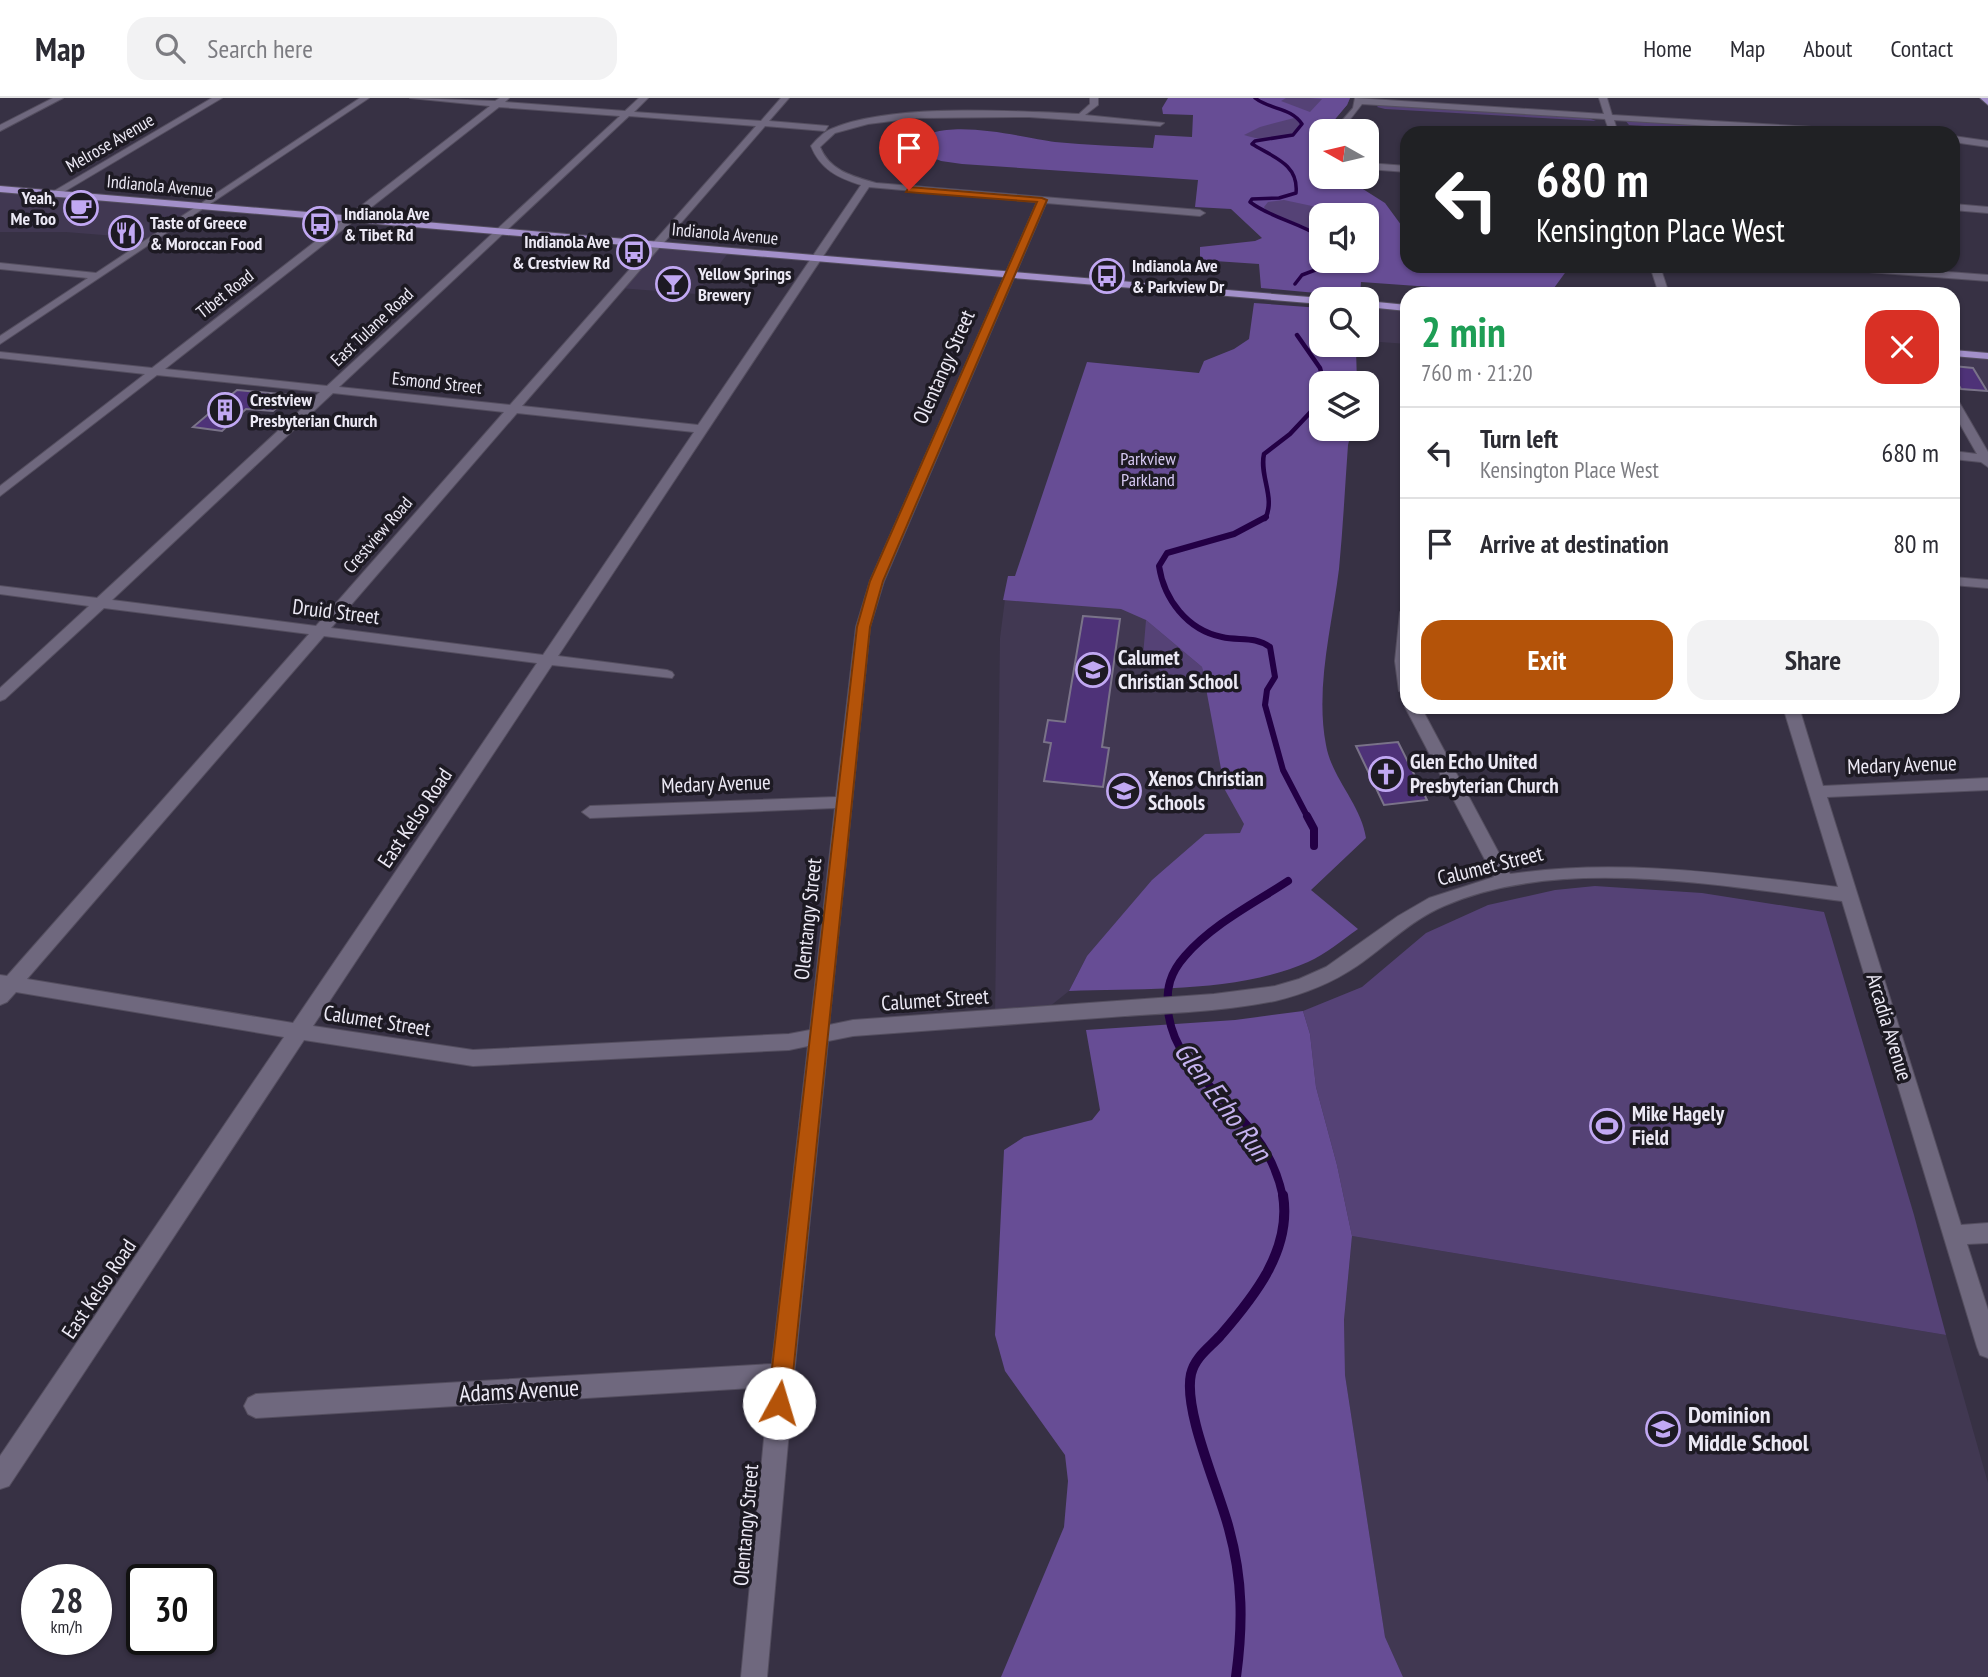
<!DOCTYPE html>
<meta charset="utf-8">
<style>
body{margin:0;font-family:"PT Sans Narrow",sans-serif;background:#f2f2f3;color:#2b2b33;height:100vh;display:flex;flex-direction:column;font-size:26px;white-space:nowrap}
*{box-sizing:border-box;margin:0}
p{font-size:23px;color:#7c7c81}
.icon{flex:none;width:38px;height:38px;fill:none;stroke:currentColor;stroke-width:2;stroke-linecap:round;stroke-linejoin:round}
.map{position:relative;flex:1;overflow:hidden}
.panel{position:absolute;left:1400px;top:189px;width:560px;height:427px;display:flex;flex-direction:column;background:#fff;border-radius:21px;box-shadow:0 2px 5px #0004}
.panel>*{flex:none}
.guide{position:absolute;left:1400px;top:28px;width:560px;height:147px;border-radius:21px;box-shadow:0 2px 5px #0004;background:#202124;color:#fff;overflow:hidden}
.needle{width:46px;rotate:278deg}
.fabs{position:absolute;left:1309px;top:21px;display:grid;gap:14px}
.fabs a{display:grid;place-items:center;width:70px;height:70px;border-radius:14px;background:#fff;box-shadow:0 2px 5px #0004;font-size:35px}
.speed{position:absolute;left:21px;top:1466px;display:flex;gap:14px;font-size:35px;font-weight:700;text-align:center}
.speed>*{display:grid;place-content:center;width:91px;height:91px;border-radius:50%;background:#fff;box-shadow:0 2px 5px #0004;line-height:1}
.speed small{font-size:18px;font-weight:400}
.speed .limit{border:4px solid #111;border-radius:10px;background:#fff;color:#111}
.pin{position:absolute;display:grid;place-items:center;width:60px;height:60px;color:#fff;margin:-72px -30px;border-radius:50% 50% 50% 0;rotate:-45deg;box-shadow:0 0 7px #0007}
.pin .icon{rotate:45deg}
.me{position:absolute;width:77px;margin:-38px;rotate:6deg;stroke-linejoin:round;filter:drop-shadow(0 0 5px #0008)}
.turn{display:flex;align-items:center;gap:24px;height:147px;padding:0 21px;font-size:32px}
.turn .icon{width:91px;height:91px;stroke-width:2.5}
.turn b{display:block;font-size:49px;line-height:60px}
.round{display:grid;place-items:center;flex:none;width:74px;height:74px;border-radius:21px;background:#f2f2f3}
.summary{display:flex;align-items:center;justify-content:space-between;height:119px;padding:0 21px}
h1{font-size:42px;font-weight:800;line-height:52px;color:#1e9e55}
.cta{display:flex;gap:14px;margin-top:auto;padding:14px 21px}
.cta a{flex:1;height:80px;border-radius:21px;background:#b45309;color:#fff;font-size:28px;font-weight:800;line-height:80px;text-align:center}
.cta a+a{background:#f2f2f3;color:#2b2b33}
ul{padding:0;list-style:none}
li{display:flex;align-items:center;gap:21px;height:91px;padding:0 21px;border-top:2px solid #e1e1e2}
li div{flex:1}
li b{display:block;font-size:26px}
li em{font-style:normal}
header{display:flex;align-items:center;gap:42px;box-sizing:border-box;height:98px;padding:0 35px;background:#fff;border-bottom:2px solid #e1e1e2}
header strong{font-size:33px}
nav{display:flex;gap:38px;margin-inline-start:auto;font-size:24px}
.search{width:490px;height:63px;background:#f2f2f3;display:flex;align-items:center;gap:18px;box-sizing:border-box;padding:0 24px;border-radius:21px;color:#7c7c81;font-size:26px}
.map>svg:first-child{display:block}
.built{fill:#413852}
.green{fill:#554276}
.forest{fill:#674d95;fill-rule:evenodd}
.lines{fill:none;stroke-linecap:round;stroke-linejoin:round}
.stream-far4{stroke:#230045;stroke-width:3.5}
.stream-far3{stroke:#230045;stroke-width:4.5}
.stream-far2{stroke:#230045;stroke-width:6}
.stream-far1{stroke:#230045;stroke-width:8}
.stream{stroke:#230045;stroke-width:10}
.building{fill:#4e3278;stroke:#7a7389;stroke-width:2}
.minor-casing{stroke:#544e5f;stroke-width:2}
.major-casing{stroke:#544e5f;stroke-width:2}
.minor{fill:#6f687e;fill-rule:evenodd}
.major{fill:#a390ca;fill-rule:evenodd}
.route{fill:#b45309;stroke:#753606;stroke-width:2}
.labels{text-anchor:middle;stroke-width:7;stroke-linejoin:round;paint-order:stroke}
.far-street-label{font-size:18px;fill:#ece9f5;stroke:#1d1a23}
.far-poi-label{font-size:18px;font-weight:bold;fill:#ece9f5;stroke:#1d1a23;text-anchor:start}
.far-park-label{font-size:18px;fill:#d6c9f2;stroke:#1d1a23}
.street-label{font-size:21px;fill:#ece9f5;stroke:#1d1a23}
.poi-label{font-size:21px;font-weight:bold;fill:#ece9f5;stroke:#1d1a23;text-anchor:start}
.near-street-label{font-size:24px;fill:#ece9f5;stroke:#1d1a23}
.near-poi-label{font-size:24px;font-weight:bold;fill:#ece9f5;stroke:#1d1a23;text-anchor:start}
.near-water-label{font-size:28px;font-style:italic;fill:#c6b3f0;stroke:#1d1a23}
</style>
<header>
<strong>Map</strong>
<div class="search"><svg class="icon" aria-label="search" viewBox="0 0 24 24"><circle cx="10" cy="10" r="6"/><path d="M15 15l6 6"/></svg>Search here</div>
<nav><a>Home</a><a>Map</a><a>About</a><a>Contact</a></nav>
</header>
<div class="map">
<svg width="1988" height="1579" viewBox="0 0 1988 1579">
<rect width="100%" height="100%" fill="#373144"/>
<path class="built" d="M0,91L200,109L152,141L66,134H0Z
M656,148L729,154L696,196L619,190Z
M1367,208L1407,211V246L1367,243Z
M1953,255L1988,258V294L1953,291Z
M1008,478L1263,523L1248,716L1237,746L1087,858L1069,893L1039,917L995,920L1000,540Z
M1352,1138L1946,1237L1988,1385V1579H1403L1385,1539L1345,1277L1344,1222Z"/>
<path class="green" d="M1168,0H1350L1347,7L1325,33H1321C1321,44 1310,52 1308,62L1328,93L1360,117H1321V144L1251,111L1194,17Z
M1379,7L1586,19L1596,23L1385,11L1377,9Z
M1625,22L1838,35H1756L1629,27Z
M1146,522L1202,569L1205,588L1171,582L1143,558Z
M1595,788L1702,795L1824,814L1914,1117L1946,1237L1352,1138L1337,1067L1316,989L1310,936L1303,913L1362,889L1426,835L1488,807L1555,792Z"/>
<path class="forest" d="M1168,0H1286L1281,3L1310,14L1322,1L1310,0H1350L1347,7L1325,33H1321V38L1309,56L1321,57V79H1344L1385,105L1407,135V168H1570L1554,190L1531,196L1361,184L1360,199L1261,190L1259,166L1200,162V149L1255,143L1262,140L1231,111L1195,109L1198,82L962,66L941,63L916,53L914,47C937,16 1023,40 1055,44C1087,47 1120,48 1153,50L1155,37L1192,39L1193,17L1163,16L1162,10ZM1298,19L1302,26C1292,46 1262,43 1244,37L1260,29ZM1284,102L1312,108L1333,117H1367V163H1321V139L1304,128L1267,114L1264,109L1268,104Z
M1254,205L1321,210V247H1353L1356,251L1357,285H1321V331H1352L1348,347C1345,388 1343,430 1339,471C1332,528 1315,590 1326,647C1332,681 1361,706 1366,740L1311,792L1358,831C1342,842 1326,856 1308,864C1238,895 1145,890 1069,893L1087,858L1152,782L1205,736L1240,735L1244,726L1225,692L1202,569L1146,522L1121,511L1003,502L1008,478H1015L1087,264L1199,275L1204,263L1234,251L1249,241Z
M1303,913L1310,936L1316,989L1337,1067L1352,1138L1344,1222L1345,1277L1385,1539L1403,1579H1001L1064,1429L1068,1383L1065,1357L1005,1273L995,1237L1004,1052L1024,1039L1092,1022L1100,1012L1086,932L1235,922Z"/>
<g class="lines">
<path class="stream-far4" d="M1255,0C1270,12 1291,9 1302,26L1293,37L1255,43L1252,46C1273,59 1299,66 1296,95L1279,100L1252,101L1250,104C1271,120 1298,124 1321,139
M1295,186L1302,177L1339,163"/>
<path class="stream-far3" d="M1297,237L1320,270L1324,285
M1265,421C1276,400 1259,378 1264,356L1290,336L1321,303"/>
<path class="stream-far2" d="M1266,419L1234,436L1167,455L1159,468C1164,501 1187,532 1222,539C1239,543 1255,538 1270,549L1275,579L1267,592L1265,607L1283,672L1308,720"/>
<path class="stream-far1" d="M1307,718L1314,731V748
M1283,1099C1278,1075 1269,1055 1254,1036C1224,995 1173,967 1168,912C1166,890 1170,875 1185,858C1213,826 1253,806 1288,783"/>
<path class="stream" d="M1236,1579C1243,1527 1243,1482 1229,1431C1219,1392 1183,1313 1191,1276C1195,1259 1209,1250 1220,1238C1254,1199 1292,1152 1283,1097"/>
</g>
<path class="building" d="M1953,268L1973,270L1987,293L1961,291L1953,278Z
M237,292L291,297L273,313L246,311L222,333L193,329Z
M1083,518L1120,521L1102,649L1109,650L1103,689L1044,683L1051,645L1044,644L1048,622L1065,624Z
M1398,644L1427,702L1384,707L1356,648Z"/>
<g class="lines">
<g class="minor-casing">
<path id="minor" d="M53,0H63L0,33V27Z
M212,0H222L57,98L49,96Z
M360,0H369L0,246V238L88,180L0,171V165L96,175Z
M410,0L495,3L500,0H509L505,4L625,13L639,0H648L634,14L761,23L781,0H789L769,23L828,28L825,33L765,28L522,308L698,327L861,87C838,80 820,71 811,48C816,42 824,34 831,31C891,5 1013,13 1079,16L1090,6V0H1098V7L1085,17L1164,25L1160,28L1029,19L916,20L868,26L835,35L820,49C830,73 852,78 876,85L1200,112L1205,115L1200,118L1046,105L884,483L870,529L829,927L853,922L1214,896L1275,888L1299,881L1326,869L1398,818L1429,800L1494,779L1405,609L1407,606V609H1421L1510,776C1620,760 1728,776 1838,789L1783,609H1799L1823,688L1988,680V692L1827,699L1961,1127L1988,1125V1145L1967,1146L1988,1212V1260L1980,1257L1977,1249L1842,803C1720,788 1561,757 1444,808C1411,822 1386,848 1357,868C1332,885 1304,896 1275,903C1221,914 1166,915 1112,919C1025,925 939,932 853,938L828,943L794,1277L767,1579H741L769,1289L256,1320L248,1316L244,1308L248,1300L256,1296L772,1266L808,948L789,952L473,968L304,942L9,1388L0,1391V1358L284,939L16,894L7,904L0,907V877L7,878L309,536L104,510L5,601L0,603V590L89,508L0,496V488L97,500L320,294L157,277L0,398V388L145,276L0,260V254L152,270L490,8ZM499,9L620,18L327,288L165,271ZM629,18L756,28L510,307L339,289ZM869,89L1037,104L870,483L856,529L836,699L590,708L582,714L590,720L835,710L810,932L789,936L473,952L313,928L552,567L672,580L674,577L672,574L667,572L558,558ZM333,295L504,314L316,528L112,502ZM517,315L694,334L543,557L331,530ZM324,538L537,565L293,925L27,881Z
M1355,0L1604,16L1599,0H1607L1612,17L1863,32L1867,35H1823L1614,22L1618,35H1610L1605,21L1362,6L1341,33H1333L1353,10Z
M1953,38L1988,43V49L1953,44Z
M1367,65L1407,68V74L1367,71Z
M1953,106L1988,109V115L1953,112Z
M1650,168H1660L1669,196H1659Z
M1824,168H1869L1988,177V183L1829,171Z
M1953,300L1959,304L1988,354V369L1981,364L1953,361V353L1977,356L1953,314Z
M1953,479L1988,482V490L1953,487Z
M1407,510V598L1399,593L1395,563L1400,514Z"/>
</g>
<g class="major-casing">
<path id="major" d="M1980,0H1988V7Z
M0,88L1321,200L1325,201H1321V206L0,94Z
M1367,203L1407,207V213L1367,209Z
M1953,252L1988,255V261L1953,258Z"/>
</g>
<use href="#minor" class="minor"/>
<use href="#major" class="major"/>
</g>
<path class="route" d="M909,89L1042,100L1047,102L883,483L870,529L790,1305L787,1312L779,1316L772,1312L768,1305L857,529L870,483L1037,104L906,94Z"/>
<defs>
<g id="cafe-ring" transform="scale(1.75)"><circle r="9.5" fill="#1d1a23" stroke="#c1a8f3" stroke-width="1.5"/><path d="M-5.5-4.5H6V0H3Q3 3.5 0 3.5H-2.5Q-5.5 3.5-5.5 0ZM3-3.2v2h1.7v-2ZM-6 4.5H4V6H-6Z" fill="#c1a8f3"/></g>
<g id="bus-ring" transform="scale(1.75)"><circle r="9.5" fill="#1d1a23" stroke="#c1a8f3" stroke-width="1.5"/><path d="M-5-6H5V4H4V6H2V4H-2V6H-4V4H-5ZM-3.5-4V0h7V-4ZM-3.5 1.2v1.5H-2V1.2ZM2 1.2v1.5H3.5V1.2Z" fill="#c1a8f3"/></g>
<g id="restaurant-ring" transform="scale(1.75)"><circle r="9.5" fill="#1d1a23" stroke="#c1a8f3" stroke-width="1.5"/><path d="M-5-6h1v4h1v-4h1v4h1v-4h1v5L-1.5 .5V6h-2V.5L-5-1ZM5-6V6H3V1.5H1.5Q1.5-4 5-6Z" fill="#c1a8f3"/></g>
<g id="bar-ring" transform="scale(1.75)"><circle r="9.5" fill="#1d1a23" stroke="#c1a8f3" stroke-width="1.5"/><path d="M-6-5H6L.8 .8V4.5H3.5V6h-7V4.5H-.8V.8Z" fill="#c1a8f3"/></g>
<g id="building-ring" transform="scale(1.75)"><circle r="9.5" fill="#1d1a23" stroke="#c1a8f3" stroke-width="1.5"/><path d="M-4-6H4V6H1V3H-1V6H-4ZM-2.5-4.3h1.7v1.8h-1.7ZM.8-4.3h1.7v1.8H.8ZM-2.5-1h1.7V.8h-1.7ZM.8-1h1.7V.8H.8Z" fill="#c1a8f3"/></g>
<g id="school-ring" transform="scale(1.75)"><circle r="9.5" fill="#1d1a23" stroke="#c1a8f3" stroke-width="1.5"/><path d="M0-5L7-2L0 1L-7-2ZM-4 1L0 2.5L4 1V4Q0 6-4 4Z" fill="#c1a8f3"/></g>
<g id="church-ring" transform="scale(1.75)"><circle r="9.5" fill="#1d1a23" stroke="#c1a8f3" stroke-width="1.5"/><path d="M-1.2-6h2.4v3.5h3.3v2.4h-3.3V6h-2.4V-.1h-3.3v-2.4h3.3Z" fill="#c1a8f3"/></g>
<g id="stadium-ring" transform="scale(1.75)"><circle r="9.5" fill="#1d1a23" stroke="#c1a8f3" stroke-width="1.5"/><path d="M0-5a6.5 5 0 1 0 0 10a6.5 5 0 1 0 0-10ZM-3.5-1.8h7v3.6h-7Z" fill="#c1a8f3"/></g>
</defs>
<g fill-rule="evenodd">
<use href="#cafe-ring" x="81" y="110"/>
<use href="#bus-ring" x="320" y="126"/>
<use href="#restaurant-ring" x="126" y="135"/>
<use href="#bus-ring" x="634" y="154"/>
<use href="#bus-ring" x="1107" y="178"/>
<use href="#bar-ring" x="673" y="186"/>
<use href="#building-ring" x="225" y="312"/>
<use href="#school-ring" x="1093" y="572"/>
<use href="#church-ring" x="1386" y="676"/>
<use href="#school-ring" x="1124" y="693"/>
<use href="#stadium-ring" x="1607" y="1028"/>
<use href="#school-ring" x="1663" y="1331"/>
</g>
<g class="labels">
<g class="far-street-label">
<text transform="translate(110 45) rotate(-30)" y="6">Melrose Avenue</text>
<text transform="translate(160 88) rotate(5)" y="6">Indianola Avenue</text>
<text transform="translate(725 136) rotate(5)" y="6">Indianola Avenue</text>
<text transform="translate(225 196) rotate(-38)" y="6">Tibet Road</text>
<text transform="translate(372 229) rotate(-43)" y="6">East Tulane Road</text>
<text transform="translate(437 285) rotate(6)" y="6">Esmond Street</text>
<text transform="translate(378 437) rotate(-49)" y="6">Crestview Road</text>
</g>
<g class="far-poi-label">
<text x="56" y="106" text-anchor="end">Yeah,<tspan x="56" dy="21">Me Too</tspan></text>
<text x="344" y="122">Indianola Ave<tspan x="344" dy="21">&amp; Tibet Rd</tspan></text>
<text x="150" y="131">Taste of Greece<tspan x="150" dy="21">&amp; Moroccan Food</tspan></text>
<text x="610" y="150" text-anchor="end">Indianola Ave<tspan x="610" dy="21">&amp; Crestview Rd</tspan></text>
<text x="1132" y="174">Indianola Ave<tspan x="1132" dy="21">&amp; Parkview Dr</tspan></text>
<text x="698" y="182">Yellow Springs<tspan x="698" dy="21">Brewery</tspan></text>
<text x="250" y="308">Crestview<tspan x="250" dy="21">Presbyterian Church</tspan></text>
</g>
<g class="far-park-label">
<text x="1148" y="367">Parkview<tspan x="1148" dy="21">Parkland</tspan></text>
</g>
<g class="street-label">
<text transform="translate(944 269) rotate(-66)" y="7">Olentangy Street</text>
<text transform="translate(336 514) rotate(7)" y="7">Druid Street</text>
<text transform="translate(1902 667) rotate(-2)" y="7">Medary Avenue</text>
<text transform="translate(716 686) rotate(-2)" y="7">Medary Avenue</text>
<text transform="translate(415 720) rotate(-56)" y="7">East Kelso Road</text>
<text transform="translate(1490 768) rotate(-14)" y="7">Calumet Street</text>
<text transform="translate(808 821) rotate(-84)" y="7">Olentangy Street</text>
<text transform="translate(935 902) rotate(-4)" y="7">Calumet Street</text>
<text transform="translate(377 923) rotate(9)" y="7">Calumet Street</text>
<text transform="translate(1889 929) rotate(73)" y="7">Arcadia Avenue</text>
<text transform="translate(99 1191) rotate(-56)" y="7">East Kelso Road</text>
<text transform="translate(746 1427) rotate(-85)" y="7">Olentangy Street</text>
</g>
<g class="poi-label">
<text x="1118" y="567">Calumet<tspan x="1118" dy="24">Christian School</tspan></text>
<text x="1410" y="671">Glen Echo United<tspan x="1410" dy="24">Presbyterian Church</tspan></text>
<text x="1148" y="688">Xenos Christian<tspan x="1148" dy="24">Schools</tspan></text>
<text x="1632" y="1023">Mike Hagely<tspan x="1632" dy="24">Field</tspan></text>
</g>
<g class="near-street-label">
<text transform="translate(519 1293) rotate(-3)" y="8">Adams Avenue</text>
</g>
<g class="near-poi-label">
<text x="1688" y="1325">Dominion<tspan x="1688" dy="28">Middle School</tspan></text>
</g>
<g class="near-water-label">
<text transform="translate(1223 1003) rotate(53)" y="10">Glen Echo Run</text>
</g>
</g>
</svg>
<div class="fabs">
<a><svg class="needle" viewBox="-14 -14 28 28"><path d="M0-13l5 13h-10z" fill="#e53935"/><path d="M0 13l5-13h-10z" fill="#7c7c81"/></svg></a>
<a><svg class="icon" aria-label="sound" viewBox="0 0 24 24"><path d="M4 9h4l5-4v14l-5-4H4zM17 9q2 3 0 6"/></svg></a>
<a><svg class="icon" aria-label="search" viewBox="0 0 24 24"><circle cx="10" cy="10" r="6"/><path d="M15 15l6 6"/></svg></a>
<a><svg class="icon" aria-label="layers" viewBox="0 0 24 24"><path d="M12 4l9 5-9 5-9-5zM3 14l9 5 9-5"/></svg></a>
</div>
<div class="speed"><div>28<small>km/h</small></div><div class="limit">30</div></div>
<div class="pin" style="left:909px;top:92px;background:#d93025"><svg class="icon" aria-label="arrive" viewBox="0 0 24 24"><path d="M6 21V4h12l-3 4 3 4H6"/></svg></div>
<svg class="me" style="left:779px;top:1305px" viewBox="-20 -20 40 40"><circle r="19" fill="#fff"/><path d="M0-13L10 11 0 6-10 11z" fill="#b45309"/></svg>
<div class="guide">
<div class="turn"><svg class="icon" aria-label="left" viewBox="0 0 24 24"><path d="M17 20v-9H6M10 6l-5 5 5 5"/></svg><div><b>680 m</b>Kensington Place West</div></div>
</div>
<section class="panel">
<div class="summary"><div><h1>2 min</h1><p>760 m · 21:20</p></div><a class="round" style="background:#d93025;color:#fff"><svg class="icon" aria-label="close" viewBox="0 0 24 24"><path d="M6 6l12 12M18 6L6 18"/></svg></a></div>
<ul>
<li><svg class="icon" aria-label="left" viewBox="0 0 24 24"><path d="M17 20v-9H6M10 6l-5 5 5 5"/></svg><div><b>Turn left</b><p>Kensington Place West</p></div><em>680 m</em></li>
<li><svg class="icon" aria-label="arrive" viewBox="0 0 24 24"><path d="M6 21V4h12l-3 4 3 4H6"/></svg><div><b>Arrive at destination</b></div><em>80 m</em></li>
</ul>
<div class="cta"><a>Exit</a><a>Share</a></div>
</section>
</div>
